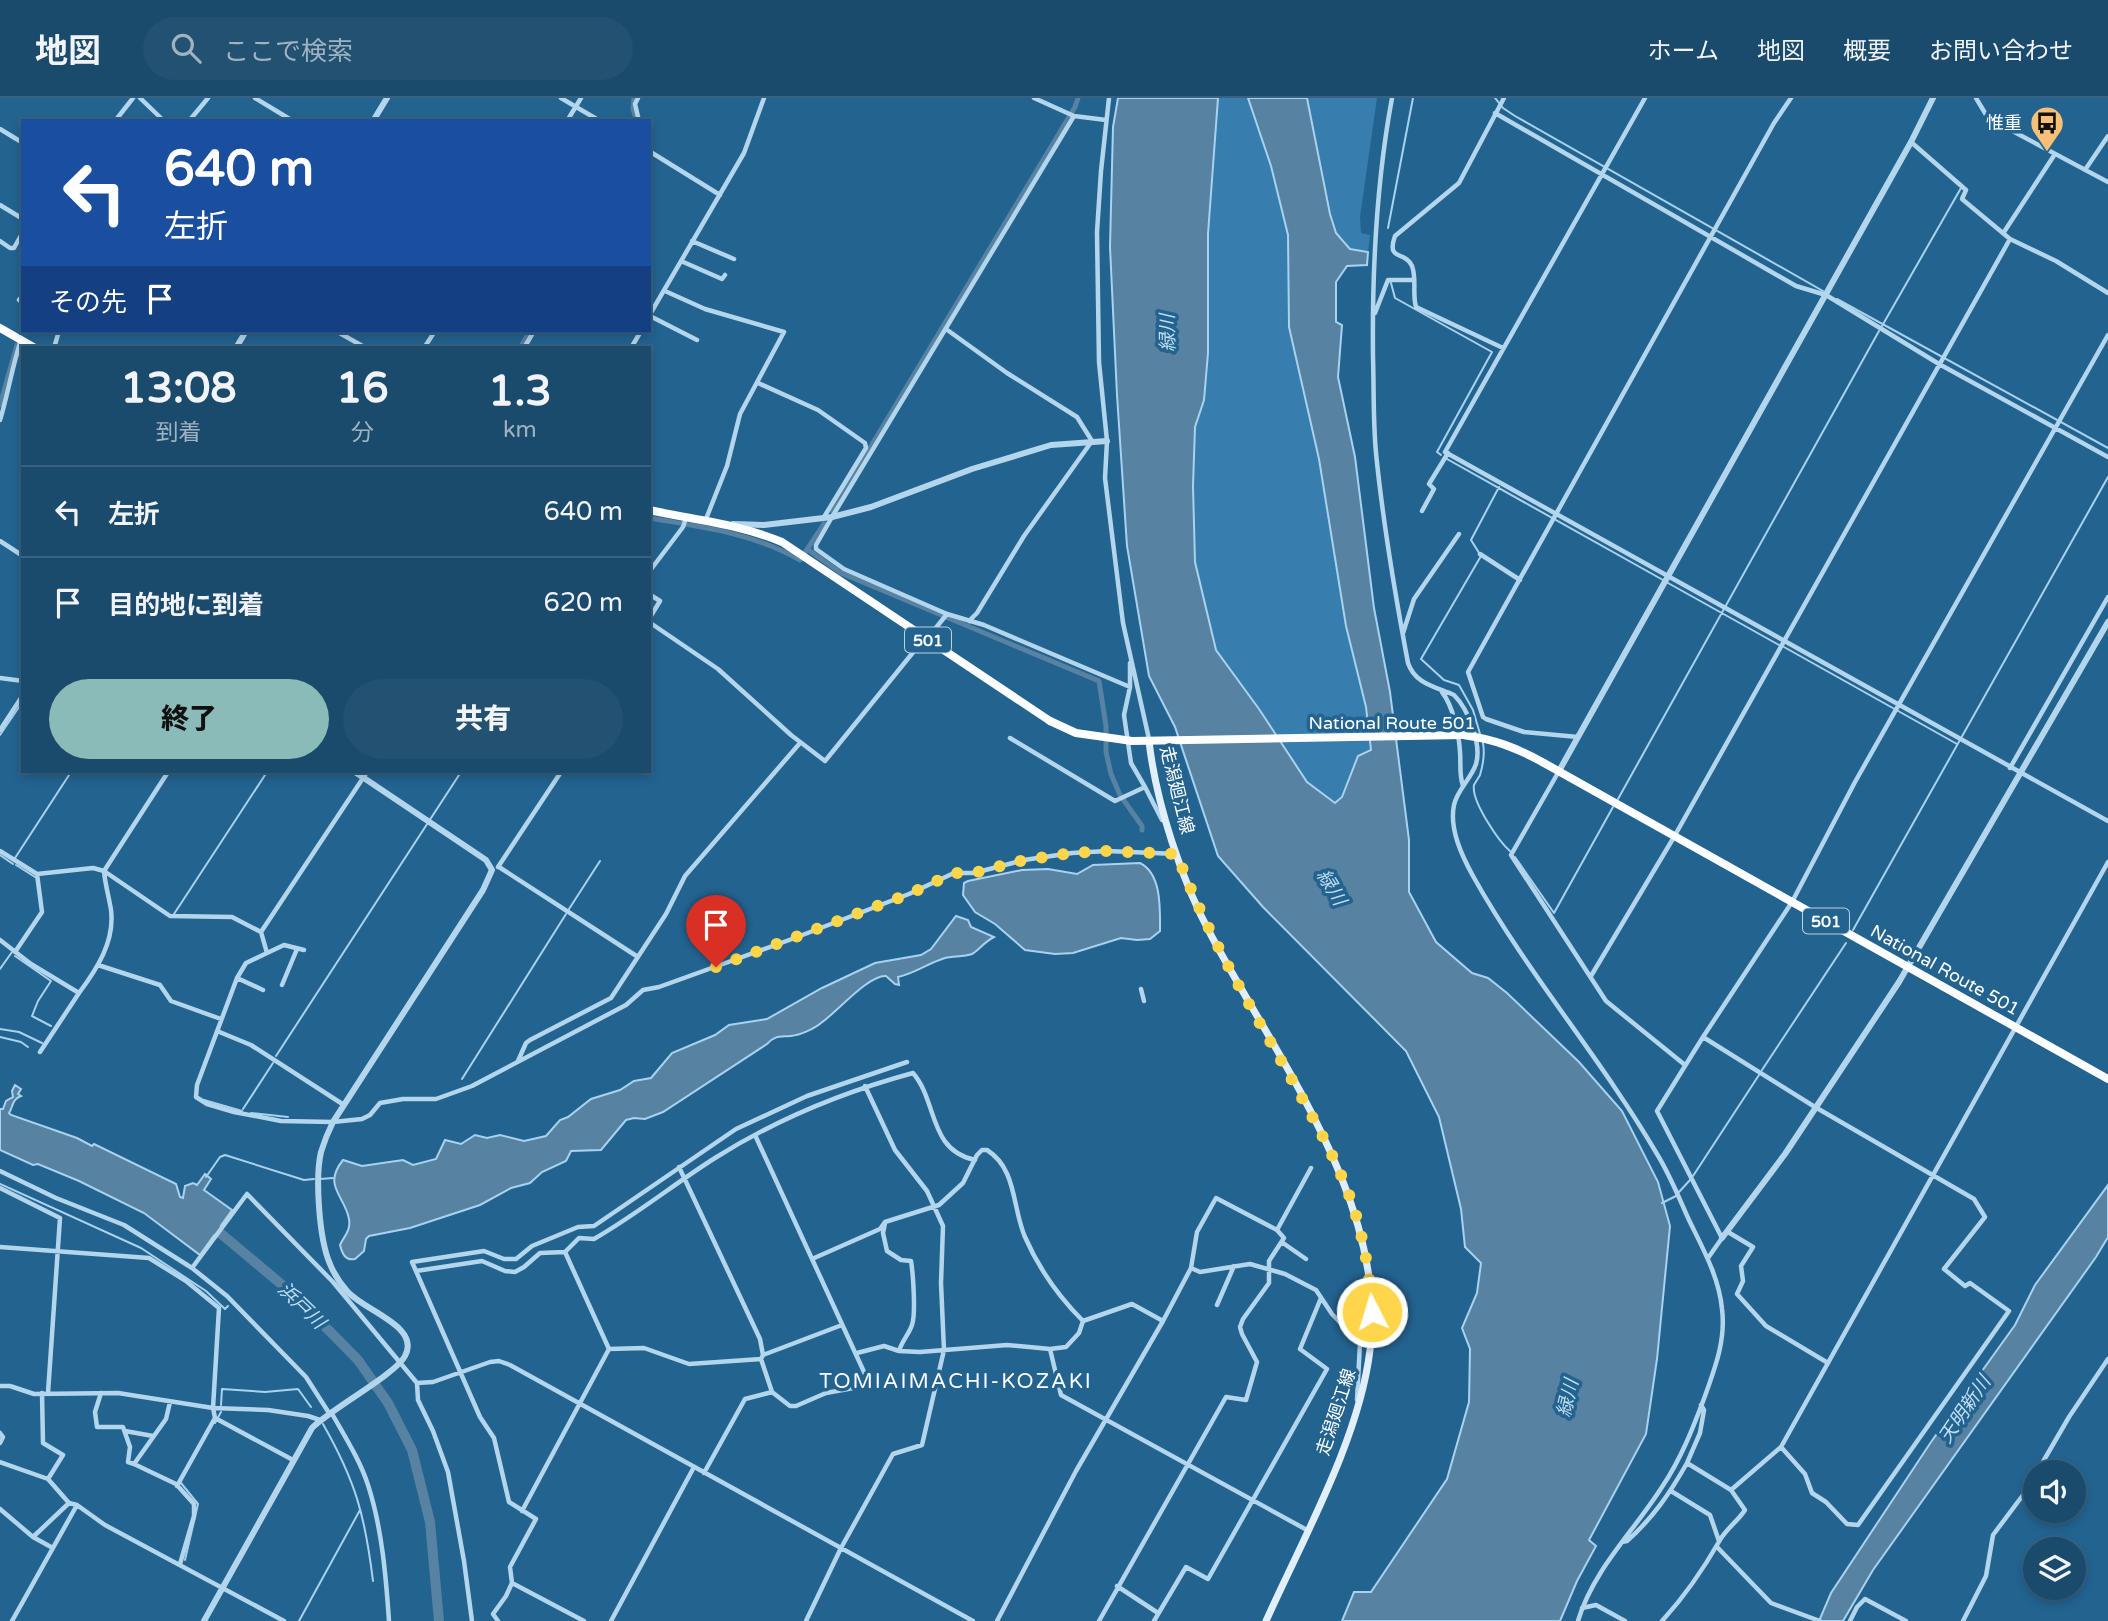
<!DOCTYPE html>
<html lang="ja">
<meta charset="utf-8">
<style>
body{margin:0;font-family:"Varela Round","Noto Sans JP",sans-serif;background:#235172;color:#f1f3f6;height:100vh;display:flex;flex-direction:column;font-size:26px;white-space:nowrap}
*{box-sizing:border-box;margin:0}
p{font-size:23px;color:#9fb3c2}
.icon{flex:none;width:38px;height:38px;fill:none;stroke:currentColor;stroke-width:2;stroke-linecap:round;stroke-linejoin:round}
.map{position:relative;flex:1;overflow:hidden}
.side{position:absolute;left:21px;top:248px;width:630px;height:427px;display:flex;flex-direction:column;background:#1a4a6c;border-radius:0px;box-shadow:0 4px 10px #0003,0 0 0 2px #38627f}
.side>*{flex:none}
.guide{position:absolute;left:21px;top:21px;width:630px;height:214px;border-radius:0px;box-shadow:0 4px 10px #0003,0 0 0 2px #38627f;background:#1a4fa0;color:#fff;overflow:hidden}
.buttons{position:absolute;left:2023px;top:1362px;display:grid;gap:14px}
.buttons a{display:grid;place-items:center;width:63px;height:63px;border-radius:50%;background:#1a4a6c;box-shadow:0 4px 10px #0003,0 0 0 2px #38627f;font-size:35px}
.pin{position:absolute;display:grid;place-items:center;width:60px;height:60px;color:#fff;margin:-72px -30px;border-radius:50% 50% 50% 0;rotate:-45deg;box-shadow:0 0 7px #0007}
.pin .icon{rotate:45deg}
.me{position:absolute;width:77px;margin:-38px;rotate:355deg;stroke-linejoin:round;filter:drop-shadow(0 0 5px #0008)}
.turn{display:flex;align-items:center;gap:24px;height:147px;padding:0 28px;font-size:32px}
.turn .icon{width:91px;height:91px;stroke-width:2.5}
.turn b{display:block;font-size:49px;line-height:60px}
.then{display:flex;align-items:center;height:66px;padding:0 28px;background:#0003;gap:14px;font-size:26px}
.eta{display:flex;justify-content:space-evenly;align-items:center;height:119px;text-align:center}
.eta b{font-size:42px;font-weight:800;line-height:49px}
.primary-button{display:flex;gap:14px;margin-top:auto;padding:14px 28px}
.primary-button a{flex:1;height:80px;border-radius:42px;background:#8bbbb9;color:#111;font-size:28px;font-weight:800;line-height:80px;text-align:center}
.primary-button a+a{background:#235172;color:#f1f3f6}
ul{padding:0;list-style:none}
li{display:flex;align-items:center;gap:21px;height:91px;padding:0 28px;border-top:2px solid #38627f}
li div{flex:1}
li b{display:block;font-size:26px}
li em{font-style:normal}
header{display:flex;align-items:center;gap:42px;box-sizing:border-box;height:98px;padding:0 35px;background:#1a4a6c;border-bottom:2px solid #38627f}
header strong{font-size:33px}
nav{display:flex;gap:38px;margin-inline-start:auto;font-size:24px}
.search{width:490px;height:63px;background:#235172;display:flex;align-items:center;gap:18px;box-sizing:border-box;padding:0 24px;border-radius:38px;color:#9fb3c2;font-size:26px}
.map>svg:first-child{display:block}
.green{fill:#377dad}
.water{fill:#5782a1;stroke:#a8d2ed;stroke-width:2}
.lines{fill:none;stroke-linecap:round;stroke-linejoin:round}
.stream{stroke:#a8d2ed;stroke-width:2}
.canal{stroke:#5782a1;stroke-width:5}
.river{stroke:#5782a1;stroke-width:10}
.minor{stroke:#b4d6ec;stroke-width:4.5}
.tertiary{stroke:#b4d6ec;stroke-width:6}
.secondary{stroke:#e0effa;stroke-width:7}
.trunk{stroke:#fcfeff;stroke-width:8}
.trunk-bridge{stroke:#fcfeff;stroke-width:8}
.route{stroke:#ffd54a;stroke-width:12;stroke-dasharray:0 21.6}
.labels{text-anchor:middle;stroke-width:7;stroke-linejoin:round;paint-order:stroke}
.shield{fill:#236390;stroke:#bdd0de;stroke-width:2}
.shield-label{font-size:16px;font-weight:bold;fill:#fff}
.poi-label{font-size:18px;fill:#fff;stroke:#236390;text-anchor:end}
.street-label{font-size:18px;fill:#fff;stroke:#236390}
.water-label{font-size:19px;font-style:italic;fill:#c0dff3;stroke:#236390}
.quarter-label{font-size:21px;letter-spacing:2px;fill:#fff;stroke:#236390}
</style>
<header>
<strong>地図</strong>
<div class="search"><svg class="icon" aria-label="search" viewBox="0 0 24 24"><circle cx="10" cy="10" r="6"/><path d="M15 15l6 6"/></svg>ここで検索</div>
<nav><a>ホーム</a><a>地図</a><a>概要</a><a>お問い合わせ</a></nav>
</header>
<div class="map">
<svg width="2108" height="1523" viewBox="0 0 2108 1523">
<rect width="100%" height="100%" fill="#236390"/>
<path class="green" d="M1218,0H1248L1271,68L1288,137L1289,229L1319,361L1346,528L1366,609L1371,652L1358,658L1342,699L1334,705L1307,684L1259,611L1216,552L1195,464L1193,388L1195,329L1204,302L1208,255V136Z
M1307,0H1377L1360,119L1361,135L1370,137L1368,154L1350,151L1345,143L1336,135L1330,116Z"/>
<path class="water" d="M1118,0H1218L1208,136V255L1204,302L1195,329L1193,388L1195,464L1216,552L1259,611L1307,684L1335,705L1342,699L1358,658L1371,652L1366,609L1346,528L1319,361L1289,229L1288,137L1271,68L1248,0H1307L1330,116L1336,135L1350,151L1368,154L1367,167L1347,168L1336,184V224L1342,227L1338,279L1355,359L1374,510L1390,594L1409,742V794L1436,844L1472,875L1488,880L1507,895L1579,964L1622,1013L1658,1084L1670,1128L1657,1261L1646,1336L1589,1442L1596,1448L1577,1483L1560,1523H1342L1354,1494H1371L1447,1381L1469,1304L1470,1251L1462,1230L1477,1195L1481,1165L1465,1149L1461,1111L1439,1019L1406,953L1263,809L1218,758L1175,629L1149,578L1127,448L1117,297L1110,149L1113,29Z
M1140,765C1162,776 1160,811 1160,833L1150,841L1137,842L1121,840L1073,855L1055,856L1025,852L995,826L975,814L963,797L964,785L968,783L1022,772L1048,771L1077,776L1093,767Z
M956,818L968,822L971,829L994,839C984,844 978,853 972,856C964,859 953,858 945,860C928,865 916,875 898,879L899,887L895,886L886,878C868,877 837,914 821,925C814,931 800,937 791,938C780,939 775,937 767,946L663,1014L645,1021L634,1020L626,1022L601,1052L571,1053L566,1063L542,1074L530,1085L511,1090L480,1107L410,1130L369,1138L366,1141L364,1153L355,1161C345,1163 342,1155 340,1147C344,1138 351,1133 349,1121C345,1098 322,1088 343,1062L362,1068L403,1062L413,1067L436,1061L445,1042L461,1046L475,1037L487,1040L500,1037L524,1043L546,1038L560,1022L568,1019L591,1001L620,992L634,983L651,980L672,955L715,937L729,927L767,921L822,890L875,865L921,857L931,851Z
M15,987L21,991L18,996L21,998C12,1001 13,1009 9,1015L11,1017L77,1040L92,1048L94,1046L176,1086L180,1099L183,1100L185,1088L193,1085L197,1087L205,1076L211,1081L204,1092L232,1112L200,1157L144,1115L79,1083L38,1066L33,1067L0,1052V1011H3L6,1003L13,999L12,993Z
M2108,1087V1139L2096,1159L1873,1472L1843,1523H1819L1831,1495L1931,1344L2015,1227L2035,1187Z"/>
<g class="lines">
<path class="stream" d="M1495,0L1503,10L1515,18L1823,193
M1388,130L1413,0
M1391,185L1395,200L1492,254L1437,354L1441,357
M1837,201L2108,350
M1882,228L1961,90
M1447,361L1663,482
M1668,485L1779,547
M1784,549L1957,646
M1480,636L1473,612L1459,587L1444,582L1421,561L1481,458L1471,442L1499,389
M0,637L23,603
M1483,645C1485,656 1483,667 1480,677C1479,679 1475,685 1474,687C1471,703 1499,744 1511,754
M1618,701L1879,233
M0,757L13,766
M1515,759L1554,815L1613,709
M15,760L71,674
M16,767L35,779
M569,811L600,763
M174,816L267,674
M1853,832L2108,379
M15,858L51,883L38,903L32,918L51,928
M0,871L12,854
M0,931L19,934L42,945
M0,939L21,944L28,949
M276,958L461,674
M1762,972L1846,845
M462,981L566,816
M204,1002L242,1013
M243,1011L273,965
M251,1015L288,1019
M1693,1078L1759,977
M206,1079L220,1059L225,1057L304,1082L314,1081
M320,1081L333,1080
M0,1086L141,1150L206,1193L225,1211L228,1208
M1679,1094L1690,1082
M1662,1105L1676,1098
M221,1307L222,1291L265,1294L298,1291L311,1309
M215,1325L221,1314
M323,1326C356,1384 365,1418 373,1483
M181,1385L198,1406L185,1462
M299,1523L360,1412"/>
<path class="canal" d="M634,0L633,11L637,23
M520,250L530,233
M0,307L17,247L23,250
M832,413L1075,9L1078,0
M649,420C702,429 753,435 800,462L824,426
M807,451L841,475L1099,583L1106,628V654L1111,676L1120,697L1142,728V732"/>
<path class="river" d="M213,1129L293,1196L358,1262L388,1305L412,1352L430,1424L439,1523"/>
<path class="minor" d="M140,0L164,23
M255,0L293,23
M561,0L600,23
M638,0L635,6L639,23
M1034,0L1074,18L1106,22
M1109,0L1101,73L1097,134L1099,264L1107,343L1105,380L1123,525L1149,641
M1392,0C1376,86 1372,172 1373,259C1374,291 1373,323 1376,355C1383,425 1395,496 1408,565C1415,586 1436,589 1454,597C1468,611 1482,646 1476,666C1471,681 1457,692 1454,707C1449,731 1462,758 1473,778C1527,875 1601,960 1657,1056C1670,1077 1679,1100 1689,1122C1703,1151 1719,1179 1722,1211C1726,1242 1715,1270 1705,1298C1693,1330 1681,1361 1662,1389C1634,1433 1593,1472 1578,1523
M1645,0L1445,354L2108,723
M1976,0L1988,20L2108,84
M1495,15L1796,188L1826,197L1939,266L2108,359
M1074,18L832,419L816,447V451L844,471L947,516L984,527L1130,589
M115,23L133,0
M189,23L208,0
M567,23L581,0
M0,31L23,45
M1911,44L1966,92L1962,101L2010,141L2056,163L2108,195
M649,53L720,97
M2085,72L2108,38
M0,107L23,121
M23,134L19,141L23,143
M2004,134L2055,56
M0,143L10,150H14L19,141
M692,143L734,161
M681,163L722,181L725,177
M665,193L705,211L784,234L740,316L727,368L706,421
M23,197L19,202L23,205
M1375,215L1388,182H1414
M649,218L744,55L764,0
M650,218L697,242
M946,231L1007,275L1077,319L1092,343L1024,438L977,515L969,523
M336,233L366,250
M54,250L59,233
M424,250L435,233
M524,250L534,233
M631,250L641,233
M1503,250L1416,209C1412,196 1417,181 1412,168C1405,152 1386,164 1395,138L1459,85L1504,0
M758,285L818,312L865,345L866,350L824,419
M0,322C8,296 12,269 21,242
M1422,413L1434,391L1429,386L1448,355
M0,443L23,458
M1480,456L1520,482
M649,474L683,429L686,420
M649,496L660,503L649,521
M649,524L718,571L791,637L825,663L919,547L927,541L947,516
M1403,535L1414,501L1459,436
M0,580L23,583
M1442,594C1453,608 1459,636 1460,654C1461,666 1459,677 1463,688
M0,632L23,597
M1578,639L1524,634L1486,621L1483,619L1468,574L1774,25L1791,0
M1010,640L1115,703L1145,689L1131,665L1124,617L1130,589V565
M2010,670L2108,499
M1559,673L1511,757L1606,903L1685,967
M1145,689L1162,722
M0,753L37,776L93,770L104,773L170,818L232,819L261,834L267,855L246,865L237,880L197,987L196,999L207,1006L234,1014L281,1023L333,1024L362,1021L370,1017L380,1005L403,1001H436L472,988L626,907L643,892L659,889L792,841L909,796L954,775H974L1024,762L1072,755L1107,753L1177,756
M498,769L561,674
M499,769L638,859
M261,834L367,674
M0,842L31,866L79,895C97,871 115,843 111,812C109,799 105,786 104,773L168,674
M15,854L42,814L37,776
M267,855L284,847L304,852
M98,867L160,887L171,903L221,921
M1591,878L1674,739L2010,141
M237,880L263,892
M282,887L297,851
M1141,891L1144,903
M217,933L251,947L344,1007
M1703,939L1815,1009L1974,1101L1985,1119L1944,1171L1965,1188L1970,1185L2009,1213L1858,1427L1847,1426L1826,1404L1812,1395L1805,1376L1781,1349
M40,954L79,895
M518,963L526,945L530,942L611,900L666,816L685,778L800,645
M755,1037L870,1287L826,1295L796,1308H790L772,1294L761,1261
M679,1069L760,1241L763,1257
M0,1073L56,1100L124,1127L192,1170L227,1198L306,1279L329,1315
M0,1090L60,1120L48,1295
M885,1125L883,1135L887,1153L901,1162L911,1163C913,1175 916,1216 912,1227C909,1236 902,1243 899,1253
M1277,1132L1311,1070
M1728,1134L1753,1149L1741,1168L1743,1183L1737,1196L1766,1228L1828,1265
M1283,1145L1306,1161
M0,1149L149,1160L186,1183L219,1210L213,1310L215,1320L293,1362
M565,1154L609,1251
M1708,1160L1722,1140L1657,1013L1703,939L1792,804L1855,684L2108,237
M812,1161L880,1131L885,1124L939,1107L963,1085L977,1057L982,1052H987C1017,1071 1012,1109 1025,1139C1039,1171 1058,1198 1083,1223
M192,1170L247,1096L333,1184L417,1285L433,1284L490,1264L499,1263L510,1267L973,1523
M1191,1170L1200,1174L1250,1166L1285,1176L1316,1192L1332,1216L1360,1245L1357,1302
M416,1173L482,1163L505,1173L515,1174L524,1169L540,1155L565,1154L579,1140L594,1141C636,1117 674,1086 715,1060C777,1021 843,994 913,975C938,1004 928,1052 975,1062
M1217,1207L1234,1168
M1083,1223L1132,1206L1163,1223
M609,1251L644,1250L689,1266L761,1261L763,1257L842,1227
M1050,1251L1061,1297L1307,1432
M857,1255L884,1248L899,1253L920,1254L1007,1247L1050,1251L1066,1249L1079,1235L1083,1223
M417,1285L418,1302L433,1333L448,1374L464,1463L472,1523
M0,1288H10L34,1296L118,1295L213,1310L268,1312L308,1318L320,1322
M42,1295L43,1345L63,1357L48,1381L69,1405L77,1407L105,1427L284,1523
M101,1295L95,1314L97,1329H123L130,1349L128,1364L134,1366
M170,1304L166,1321L134,1366L176,1386L194,1406V1418L180,1466
M331,1314C344,1337 360,1362 368,1387C382,1430 386,1479 389,1523
M125,1333L153,1338
M0,1335L3,1339L0,1345
M0,1364L48,1381
M2037,1374L2069,1319L2108,1261
M704,1375L745,1301L772,1294
M177,1388L215,1320
M1731,1392L1781,1349L2108,764
M1671,1393L1710,1417L1719,1443
M0,1411L33,1439L69,1405
M522,1413L609,1251
M33,1439L51,1449
M1622,1444L1627,1443C1653,1420 1670,1395 1687,1365
M1718,1450L1771,1505L1820,1523
M512,1485L584,1523
M1117,1488L1158,1515
M1582,1510L1596,1507L1625,1523
M12,1523L77,1407
M498,1523L493,1516L506,1498L512,1485L510,1469L536,1421L509,1404L494,1340L480,1319L412,1164L484,1153L504,1161H516L532,1148L578,1129L594,1128L736,1031L807,998L907,964
M611,1523L694,1369
M806,1523L841,1450L893,1356L922,1347L944,1252L941,1185L943,1128L927,1093L895,1052L865,988
M997,1523L1076,1373L1163,1223L1191,1170L1197,1134L1216,1100L1277,1132L1284,1140L1269,1163V1185L1243,1221L1240,1229L1242,1236L1257,1264L1246,1302L1226,1299L1099,1523
M1154,1523L1186,1469L1208,1481L1327,1271L1300,1251L1321,1200
M1662,1523C1685,1498 1704,1470 1720,1442C1726,1431 1738,1423 1745,1412L1731,1392L1687,1365L1700,1335L1704,1312L1701,1307
M1850,1523L1857,1509L1865,1501L1906,1523
M1963,1523L1986,1478L1993,1437L2023,1397L2035,1376"/>
<path class="tertiary" d="M373,23L387,0
M236,250L246,233
M733,426L764,427L832,419L871,409L972,371L1051,347L1107,343
M1559,673L1911,44L1933,0
M1722,1140L1785,1056L1899,884L2108,524
M204,1523L312,1330C331,1311 396,1276 405,1258C421,1228 364,1213 347,1193C340,1185 334,1176 330,1166C319,1141 315,1080 321,1054C324,1044 328,1034 333,1024L483,792L492,772L486,762L355,674"/>
<path class="secondary" d="M1149,643C1156,705 1182,784 1212,839C1278,962 1388,1106 1370,1252C1359,1342 1303,1440 1266,1523"/>
<path class="trunk" d="M0,230L35,250
M649,412C695,422 739,426 782,444L1050,623
M1132,643L1463,637
M1544,665L2108,981"/>
<path class="trunk-bridge" d="M1050,623L1076,635L1132,643
M1463,637C1494,641 1517,650 1544,665"/>
</g>
<g class="lines">
<path class="route" d="M716,869L909,796L954,775H974L1024,762L1072,755L1107,753L1177,756C1207,838 1253,912 1296,989C1318,1029 1341,1070 1355,1114C1365,1147 1370,1180 1372,1214"/>
</g>
<defs>
<g id="bus-pin" transform="scale(1.75)"><path d="M0 17L-7.5 6A9.5 9.5 0 1 1 7.5 6Z" fill="#f7c077" stroke="#236390"/><path d="M-5-6H5V4H4V6H2V4H-2V6H-4V4H-5ZM-3.5-4V0h7V-4ZM-3.5 1.2v1.5H-2V1.2ZM2 1.2v1.5H3.5V1.2Z" fill="#111"/></g>
</defs>
<g fill-rule="evenodd">
<use href="#bus-pin" x="2047" y="25"/>
</g>
<g class="labels">
<g class="shield">
<rect x="905" y="529.5" width="46" height="25" rx="5"/>
<rect x="1803" y="810.5" width="46" height="25" rx="5"/>
</g>
<g class="shield-label">
<text x="928" y="548">501</text>
<text x="1826" y="829">501</text>
</g>
<g class="poi-label">
<text x="2022" y="31">惟重</text>
</g>
<g class="street-label">
<text x="1392" y="631">National Route 501</text>
<text transform="translate(1177 692) rotate(76)" y="6">走潟廻江線</text>
<text transform="translate(1945 872) rotate(29)" y="6">National Route 501</text>
<text transform="translate(1336 1314) rotate(-72)" y="6">走潟廻江線</text>
</g>
<g class="water-label">
<text transform="translate(1167 235) rotate(-91)" y="7">緑川</text>
<text transform="translate(1332 789) rotate(59)" y="7">緑川</text>
<text transform="translate(302 1207) rotate(44)" y="7">浜戸川</text>
<text transform="translate(1567 1300) rotate(-77)" y="7">緑川</text>
<text transform="translate(1964 1311) rotate(-56)" y="7">天明新川</text>
</g>
<g class="quarter-label">
<text x="956" y="1290">TOMIAIMACHI-KOZAKI</text>
</g>
</g>
</svg>
<div class="buttons">
<a><svg class="icon" aria-label="sound" viewBox="0 0 24 24"><path d="M4 9h4l5-4v14l-5-4H4zM17 9q2 3 0 6"/></svg></a>
<a><svg class="icon" aria-label="layers" viewBox="0 0 24 24"><path d="M12 4l9 5-9 5-9-5zM3 14l9 5 9-5"/></svg></a>
</div>
<div class="pin" style="left:716px;top:869px;background:#d93025"><svg class="icon" aria-label="arrive" viewBox="0 0 24 24"><path d="M6 21V4h12l-3 4 3 4H6"/></svg></div>
<svg class="me" style="left:1372px;top:1214px" viewBox="-20 -20 40 40"><circle r="17" fill="#ffd54a" stroke="#fff" stroke-width="3"/><path d="M0-11L8 9 0 5-8 9z" fill="#fff"/></svg>
<div class="guide">
<div class="turn"><svg class="icon" aria-label="left" viewBox="0 0 24 24"><path d="M17 20v-9H6M10 6l-5 5 5 5"/></svg><div><b>640 m</b>左折</div></div>
<div class="then">その先<svg class="icon" aria-label="arrive" viewBox="0 0 24 24"><path d="M6 21V4h12l-3 4 3 4H6"/></svg></div>
</div>
<section class="side">
<div class="eta">
<div><b>13:08</b><p>到着</p></div>
<div><b>16</b><p>分</p></div>
<div><b>1.3</b><p>km</p></div>
</div>
<ul>
<li><svg class="icon" aria-label="left" viewBox="0 0 24 24"><path d="M17 20v-9H6M10 6l-5 5 5 5"/></svg><div><b>左折</b></div><em>640 m</em></li>
<li><svg class="icon" aria-label="arrive" viewBox="0 0 24 24"><path d="M6 21V4h12l-3 4 3 4H6"/></svg><div><b>目的地に到着</b></div><em>620 m</em></li>
</ul>
<div class="primary-button"><a>終了</a><a>共有</a></div>
</section>
</div>
